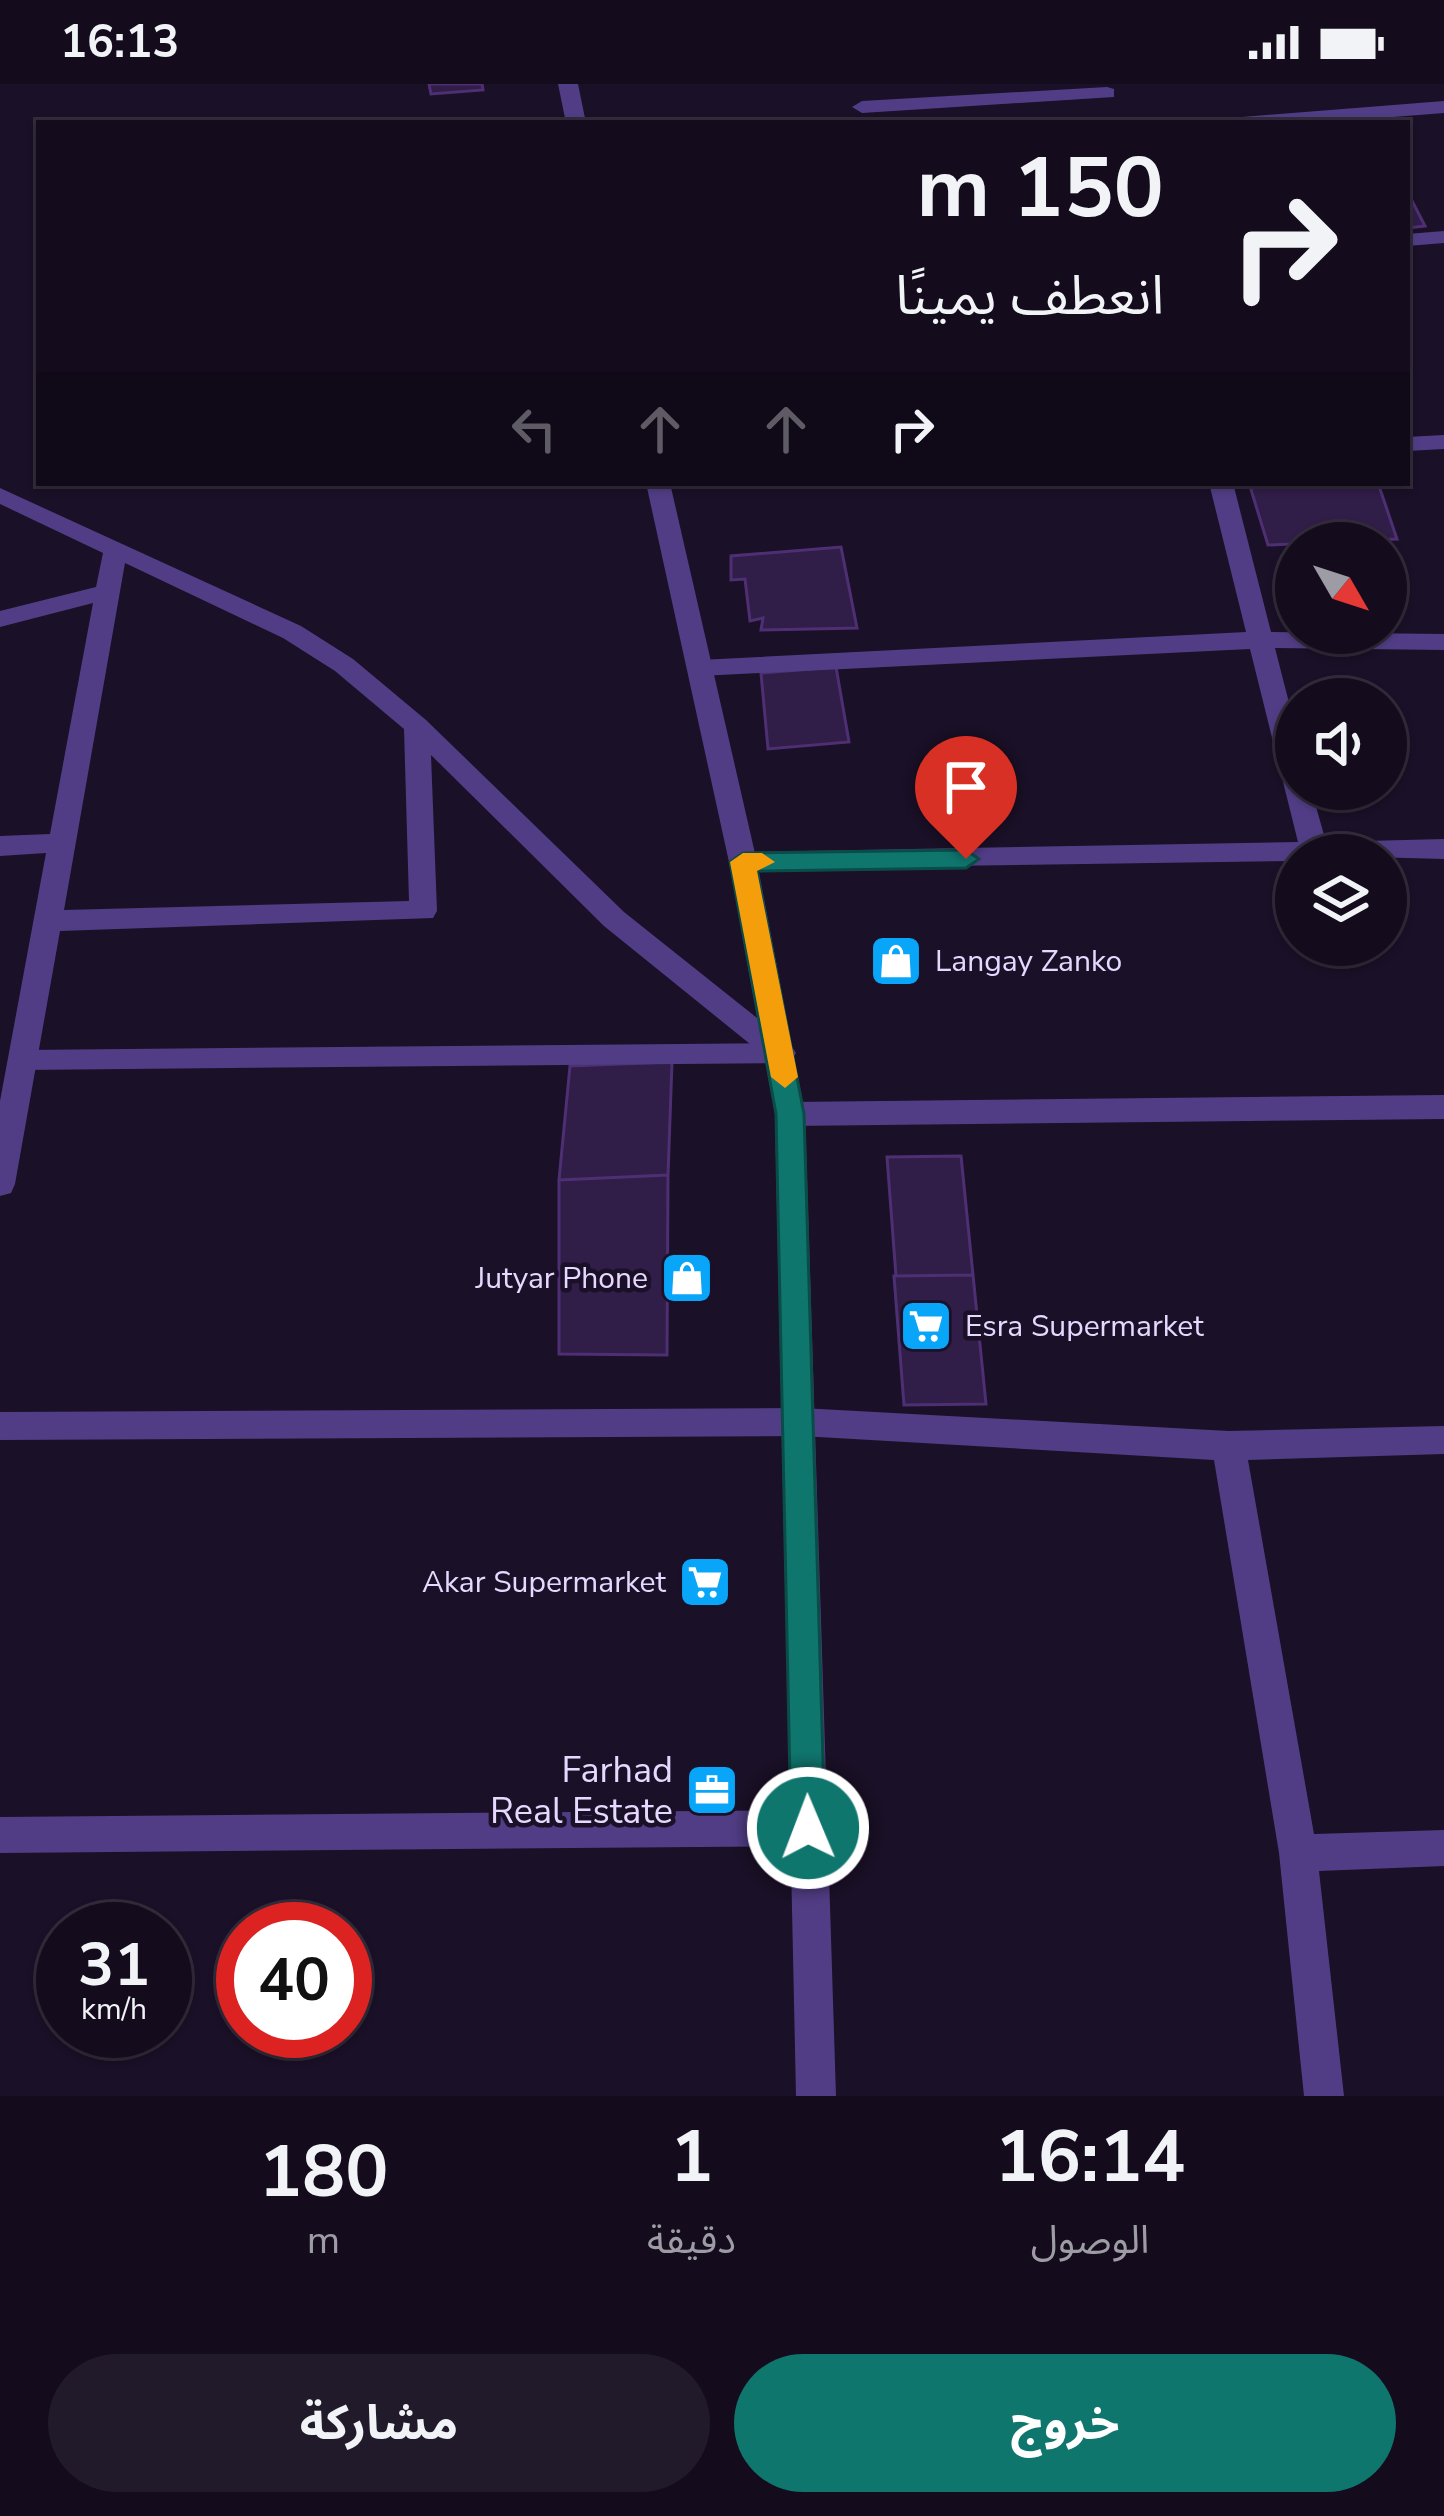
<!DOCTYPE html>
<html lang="ar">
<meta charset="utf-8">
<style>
body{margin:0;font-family:"Nunito Sans","Noto Sans Arabic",sans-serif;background:#211a2a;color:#f1f3f6;direction:rtl;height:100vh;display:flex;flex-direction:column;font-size:45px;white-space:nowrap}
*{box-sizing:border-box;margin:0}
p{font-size:39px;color:#9d9ba4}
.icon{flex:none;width:66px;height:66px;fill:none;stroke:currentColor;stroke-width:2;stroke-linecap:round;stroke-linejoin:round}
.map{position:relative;height:2012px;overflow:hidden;direction:ltr}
.sheet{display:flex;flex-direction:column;background:#140c1d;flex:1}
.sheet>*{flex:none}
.hud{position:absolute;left:36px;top:36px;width:1374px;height:366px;border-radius:0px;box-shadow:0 3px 9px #0004,0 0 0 3px #332c3b;direction:rtl;background:#140c1d;color:#f1f3f6;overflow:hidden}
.needle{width:78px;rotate:129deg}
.buttons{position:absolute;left:1275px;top:438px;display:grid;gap:24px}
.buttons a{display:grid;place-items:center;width:132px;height:132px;border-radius:50%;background:#140c1d;box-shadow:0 3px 9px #0004,0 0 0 3px #332c3b;font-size:60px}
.speed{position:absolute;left:36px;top:1818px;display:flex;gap:24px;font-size:60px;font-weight:700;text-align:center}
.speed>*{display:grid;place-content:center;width:156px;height:156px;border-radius:50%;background:#140c1d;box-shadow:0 3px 9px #0004,0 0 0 3px #332c3b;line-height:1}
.speed small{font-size:30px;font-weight:400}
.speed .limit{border:18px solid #d22;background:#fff;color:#111}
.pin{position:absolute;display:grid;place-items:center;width:102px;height:102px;color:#fff;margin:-123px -51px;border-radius:50% 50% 50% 0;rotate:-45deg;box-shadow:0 0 12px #0007}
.pin .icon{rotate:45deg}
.me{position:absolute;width:132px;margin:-66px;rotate:359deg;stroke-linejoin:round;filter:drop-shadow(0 0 9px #0008)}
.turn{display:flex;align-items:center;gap:42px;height:252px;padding:0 48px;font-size:54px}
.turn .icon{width:156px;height:156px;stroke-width:2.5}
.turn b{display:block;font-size:84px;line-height:102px}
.lanes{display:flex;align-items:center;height:114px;padding:0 48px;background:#0003;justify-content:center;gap:60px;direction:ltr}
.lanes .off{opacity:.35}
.eta{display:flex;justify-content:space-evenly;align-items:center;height:204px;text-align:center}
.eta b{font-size:72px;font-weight:700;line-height:84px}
.primary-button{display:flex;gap:24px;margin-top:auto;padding:24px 48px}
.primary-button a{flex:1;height:138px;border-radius:72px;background:#0f766e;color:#fff;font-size:48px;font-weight:700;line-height:138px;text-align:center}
.primary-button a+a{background:#211a2a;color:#f1f3f6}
.status{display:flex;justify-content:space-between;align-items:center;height:84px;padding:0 60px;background:#140c1d;direction:ltr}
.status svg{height:33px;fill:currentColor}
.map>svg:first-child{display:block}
.building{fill:#301d48;stroke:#4e2f73;stroke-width:3}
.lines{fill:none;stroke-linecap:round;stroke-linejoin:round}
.service{fill:#513d85;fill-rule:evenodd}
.minor{fill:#513d85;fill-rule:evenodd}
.tertiary{fill:#513d85;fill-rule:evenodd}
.route{fill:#0f766e;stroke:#0a4d48;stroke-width:3}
.slow{fill:#f59e0b}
.labels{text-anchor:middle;stroke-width:9;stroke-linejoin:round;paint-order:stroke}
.poi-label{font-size:30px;fill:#e6d8fe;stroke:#1a1027;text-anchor:start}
.near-poi-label{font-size:36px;fill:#e6d8fe;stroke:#1a1027;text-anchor:end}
</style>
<div class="status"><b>16:13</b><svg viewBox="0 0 49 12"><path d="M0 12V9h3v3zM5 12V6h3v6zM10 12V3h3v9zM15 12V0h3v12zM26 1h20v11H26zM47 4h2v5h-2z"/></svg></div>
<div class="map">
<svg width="1444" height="2012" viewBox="0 0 1444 2012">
<rect width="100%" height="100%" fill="#1a1027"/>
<path class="building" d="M429,0H482L483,6L431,10Z
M1407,107L1425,142L1407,144Z
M1249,399H1378L1397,455L1268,461Z
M841,463L857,544L761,546L763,534L750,537L745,495L731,496V472Z
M836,583L849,658L768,665L761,589Z
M672,978L668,1091L559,1096L570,982Z
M961,1072L973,1191L896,1192L887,1073Z
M668,1091L667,1271L559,1270V1096Z
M973,1191L986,1320L904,1321L894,1192Z"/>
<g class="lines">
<path class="service" d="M781,959L794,969L781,979L22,986L9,976L22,966Z"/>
<path class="minor" d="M1107,3L1114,5V13L862,29L852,23L862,17Z
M1444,17V29L1317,39H1232L1242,33Z
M1444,147V159L1407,162V150Z
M1444,351V365L1407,367V353Z
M1209,399H1233L1271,548L1444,550V566L1275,564L1296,646V705H1311L1326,758L1444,755V775L1296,771V777L733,785L729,778L743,768L1298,758L1250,565L700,592L687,584L700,576L1246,548Z
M0,404L301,542L353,575L426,636L624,828L791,961L796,969L791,977H771L604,842L431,671L437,827L433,834L60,847L15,1100L11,1109L0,1112V1017L46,769L0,772V752L50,750L93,519L0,543V527L96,503L103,469L0,420ZM125,479L283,554L335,587L404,645L409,817L64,826Z
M1444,1011V1035L790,1042L779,1038L775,1030L779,1022L790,1018Z
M801,1324L1229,1347L1444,1342V1370L1248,1376L1314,1750L1444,1746V1782L1319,1787L1344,2012H1304L1279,1769L1214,1376L801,1352L0,1356V1328Z
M808,1726L821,1731L827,1744L821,1757L808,1762L0,1769V1733Z"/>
<path class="tertiary" d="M558,0H578L586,39H566Z
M646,399H670L757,778L805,1030L836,2012H796L775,1030L729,778Z"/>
</g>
<path class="route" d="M966,766L979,775L966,784L757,787L804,1030L825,1744L820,1756L808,1760L796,1756L791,1744L776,1030L730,778L743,769Z"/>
<path class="slow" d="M743,769H762L775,778L757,787L798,993L785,1004L771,993L730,778Z"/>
<defs>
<g id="shop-square" transform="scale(2.7)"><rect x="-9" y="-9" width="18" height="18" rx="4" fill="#09a5f9" stroke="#1a1027"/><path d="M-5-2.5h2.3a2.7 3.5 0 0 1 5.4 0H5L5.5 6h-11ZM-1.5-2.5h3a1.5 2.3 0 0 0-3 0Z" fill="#fff"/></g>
<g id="supermarket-square" transform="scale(2.7)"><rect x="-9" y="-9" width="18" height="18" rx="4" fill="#09a5f9" stroke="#1a1027"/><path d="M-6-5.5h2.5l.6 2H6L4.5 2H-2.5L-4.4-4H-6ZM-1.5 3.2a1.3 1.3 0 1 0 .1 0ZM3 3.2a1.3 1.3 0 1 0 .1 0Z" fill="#fff"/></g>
<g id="office-square" transform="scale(2.7)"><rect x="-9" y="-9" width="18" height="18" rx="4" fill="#09a5f9" stroke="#1a1027"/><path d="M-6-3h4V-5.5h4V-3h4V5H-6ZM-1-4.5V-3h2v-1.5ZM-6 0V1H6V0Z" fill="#fff"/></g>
</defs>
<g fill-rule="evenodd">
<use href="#shop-square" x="896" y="877"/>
<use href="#shop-square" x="687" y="1194"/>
<use href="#supermarket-square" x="926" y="1242"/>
<use href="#supermarket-square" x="705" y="1498"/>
<use href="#office-square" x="712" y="1706"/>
</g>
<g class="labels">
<g class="poi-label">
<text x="935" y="887">Langay Zanko</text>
<text x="648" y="1204" text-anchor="end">Jutyar Phone</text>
<text x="965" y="1252">Esra Supermarket</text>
<text x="666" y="1508" text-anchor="end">Akar Supermarket</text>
</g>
<g class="near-poi-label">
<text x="673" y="1698">Farhad<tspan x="673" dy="41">Real Estate</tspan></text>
</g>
</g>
</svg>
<div class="buttons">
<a><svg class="needle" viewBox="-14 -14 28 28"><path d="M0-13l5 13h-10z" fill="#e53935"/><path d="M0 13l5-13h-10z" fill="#9d9ba4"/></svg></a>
<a><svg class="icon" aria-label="sound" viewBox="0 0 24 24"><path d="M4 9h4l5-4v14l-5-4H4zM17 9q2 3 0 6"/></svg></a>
<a><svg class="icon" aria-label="layers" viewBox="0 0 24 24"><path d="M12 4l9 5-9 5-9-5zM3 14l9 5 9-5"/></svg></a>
</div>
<div class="speed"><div>31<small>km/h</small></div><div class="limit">40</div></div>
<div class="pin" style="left:966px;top:775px;background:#d93025"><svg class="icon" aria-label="arrive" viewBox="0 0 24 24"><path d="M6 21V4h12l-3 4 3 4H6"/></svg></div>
<svg class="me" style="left:808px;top:1744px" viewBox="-20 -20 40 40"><circle r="17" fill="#0f766e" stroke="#fff" stroke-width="3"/><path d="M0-11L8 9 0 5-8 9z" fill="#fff"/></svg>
<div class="hud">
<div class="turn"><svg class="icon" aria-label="right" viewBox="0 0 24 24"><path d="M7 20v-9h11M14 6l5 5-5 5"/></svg><div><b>150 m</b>انعطف يمينًا</div></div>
<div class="lanes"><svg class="icon off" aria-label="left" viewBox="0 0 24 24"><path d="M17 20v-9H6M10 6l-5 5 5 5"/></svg><svg class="icon off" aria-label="ahead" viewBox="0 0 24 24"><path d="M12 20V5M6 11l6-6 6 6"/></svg><svg class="icon off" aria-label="ahead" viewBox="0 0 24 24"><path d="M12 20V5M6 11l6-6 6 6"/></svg><svg class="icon" aria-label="right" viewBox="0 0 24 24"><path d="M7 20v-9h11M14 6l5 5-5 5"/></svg></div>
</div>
</div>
<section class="sheet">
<div class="eta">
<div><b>16:14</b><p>الوصول</p></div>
<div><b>1</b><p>دقيقة</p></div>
<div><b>180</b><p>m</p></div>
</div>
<div class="primary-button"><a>خروج</a><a>مشاركة</a></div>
</section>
